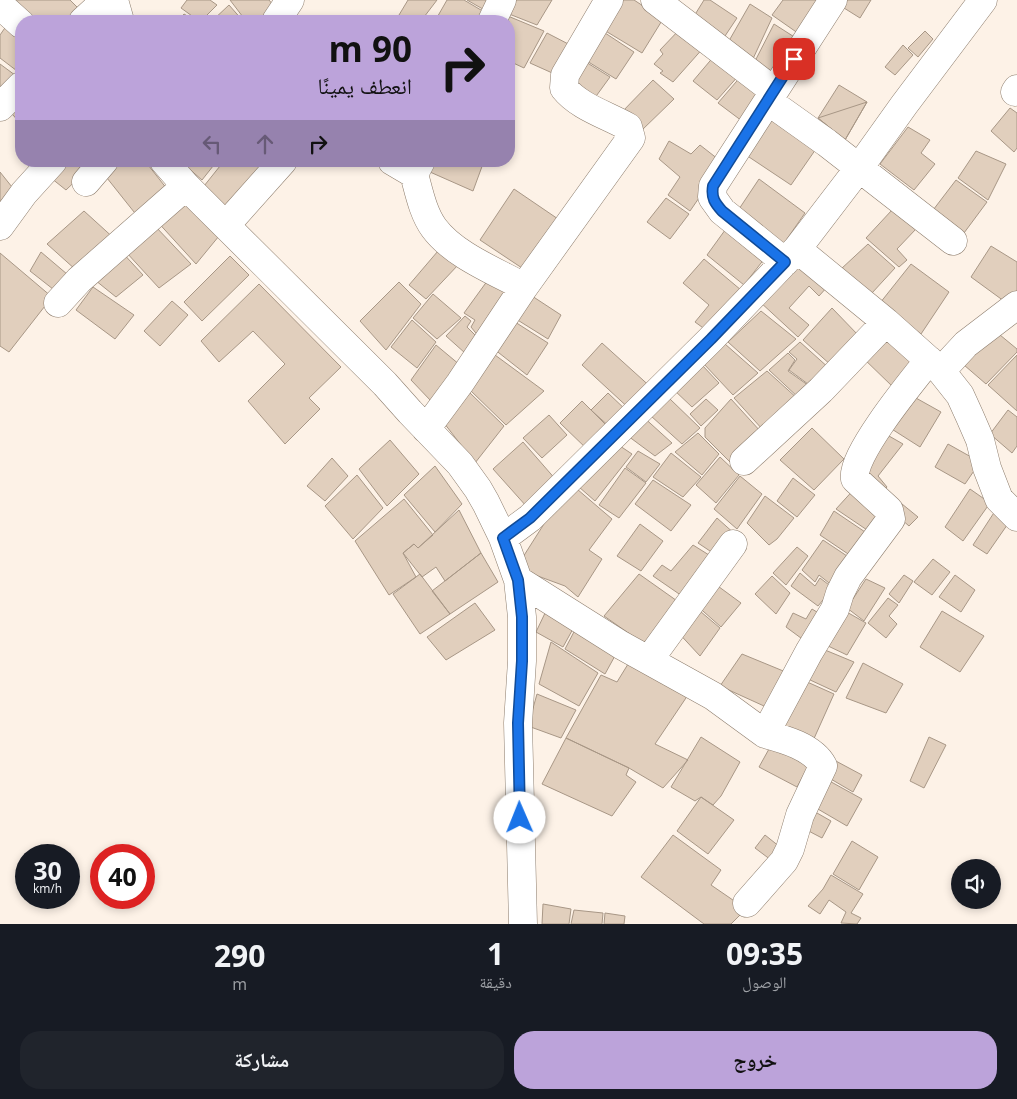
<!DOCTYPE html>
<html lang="ar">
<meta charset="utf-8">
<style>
body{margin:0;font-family:"Open Sans","Noto Naskh Arabic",sans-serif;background:#20242c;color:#f1f3f6;direction:rtl;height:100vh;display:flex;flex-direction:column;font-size:19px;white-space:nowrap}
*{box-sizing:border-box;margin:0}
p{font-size:16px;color:#9ea1a6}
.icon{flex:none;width:28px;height:28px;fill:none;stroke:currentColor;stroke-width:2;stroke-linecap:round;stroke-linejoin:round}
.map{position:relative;height:924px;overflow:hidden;direction:ltr}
.drawer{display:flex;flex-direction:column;background:#171b24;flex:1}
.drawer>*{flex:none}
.guide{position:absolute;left:15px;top:15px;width:500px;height:152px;border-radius:20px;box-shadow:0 2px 8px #0003;direction:rtl;background:#bca3da;color:#111;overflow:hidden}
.tools{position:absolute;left:951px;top:859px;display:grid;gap:10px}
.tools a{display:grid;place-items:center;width:50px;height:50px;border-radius:50%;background:#171b24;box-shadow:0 2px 8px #0003;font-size:25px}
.speed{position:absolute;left:15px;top:844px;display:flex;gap:10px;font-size:25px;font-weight:700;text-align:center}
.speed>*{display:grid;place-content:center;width:65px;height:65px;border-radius:50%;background:#171b24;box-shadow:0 2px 8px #0003;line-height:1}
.speed small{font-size:12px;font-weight:400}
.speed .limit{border:8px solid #d22;background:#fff;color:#111}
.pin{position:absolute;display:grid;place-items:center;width:42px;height:42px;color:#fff;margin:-21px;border-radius:10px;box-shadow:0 2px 8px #0006}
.me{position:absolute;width:55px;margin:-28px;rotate:359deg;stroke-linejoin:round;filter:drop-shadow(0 0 4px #0008)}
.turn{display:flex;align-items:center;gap:18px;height:105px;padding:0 20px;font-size:22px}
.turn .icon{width:65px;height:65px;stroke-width:2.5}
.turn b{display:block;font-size:35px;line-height:42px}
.lanes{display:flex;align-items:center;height:48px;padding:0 20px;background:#0003;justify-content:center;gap:25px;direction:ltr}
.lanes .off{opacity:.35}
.eta{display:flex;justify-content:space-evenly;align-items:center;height:85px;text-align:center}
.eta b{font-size:30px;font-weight:700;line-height:35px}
.action{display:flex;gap:10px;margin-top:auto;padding:10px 20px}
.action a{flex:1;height:58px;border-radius:20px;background:#bca3da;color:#111;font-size:20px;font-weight:700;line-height:58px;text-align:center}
.action a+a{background:#20242c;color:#f1f3f6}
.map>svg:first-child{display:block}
.building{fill:#e1cfbd;stroke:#a89786}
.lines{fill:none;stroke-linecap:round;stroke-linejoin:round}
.minor-casing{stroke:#8d7d6d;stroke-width:29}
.minor{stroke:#fff;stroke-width:28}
.route-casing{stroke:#114b97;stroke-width:12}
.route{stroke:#1a73e8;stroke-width:9}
</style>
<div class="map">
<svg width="1017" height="924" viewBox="0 0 1017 924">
<rect width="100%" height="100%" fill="#fdf2e7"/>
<path class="building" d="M3,0H70L79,9L67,21H23Z
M187,0H210L217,5L201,21H199L181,8Z
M230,0H269L273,5L257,21H246Z
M408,0H437L421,21H398L396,20Z
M447,0H464L486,13L482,21H435Z
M467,0H494L488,12Z
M510,0H552L537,25L504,12Z
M619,0H634L663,19L642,53L599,27Z
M704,0H710L737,18L721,42L691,21Z
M783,0H823L802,36L772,15Z
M838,0H871L860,18L836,3Z
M750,4L772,18L751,63L726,46Z
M229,5L243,21H212Z
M184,14L196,21H178Z
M503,14L544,31L524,68L509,61V21H499Z
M9,22L21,31V74L0,58V35Z
M774,24L799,40L777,80L753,65Z
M681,28L705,46L673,82L660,73L663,71L654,64L663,54L660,50Z
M599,29L634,52L616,79L582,58Z
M925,31L933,39L918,57L908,48Z
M547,33L576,48L559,76L530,63Z
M903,45L913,55L895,75L885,67Z
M715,55L740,74L717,100L693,81Z
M581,59L610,77L594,99L567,82Z
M0,64L19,78L0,95Z
M742,75L767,92L746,124L718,103Z
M653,80L674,99L641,131L620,114Z
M839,85L867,102L845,140L818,118Z
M13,98L21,106V124L4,105Z
M867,102L845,140L818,118Z
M1010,108L1017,113V148L1014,152L991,131Z
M768,115L818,146L791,185L743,153Z
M908,127L930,140L921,153L935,164L914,190L880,164Z
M669,141L691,154L700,145L723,163L690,211L668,195L680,177L659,159Z
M976,151L1006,164L988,200L958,178Z
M57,161H85L84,162L88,169L66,190L46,174Z
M113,161H145L171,194L142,222L103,173Z
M180,161H217L202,180Z
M224,161H253L265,170L231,211L204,186Z
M435,161H484L473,191L430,172Z
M0,172L16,192L0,204Z
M759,179L805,213L782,246L737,212Z
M956,180L987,202L961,237L927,218Z
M514,189L561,221L528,272L480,240Z
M180,198L219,236L196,264L154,218Z
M666,198L689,214L670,239L647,222Z
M892,210L916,229L897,249L907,260L899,267L866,238Z
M84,211L117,241L76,270L47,244Z
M155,226L191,264L159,288L126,252Z
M728,226L768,254L744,285L707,255Z
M868,244L895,268L872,293L841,269Z
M991,246L1017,262V293L1008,304L971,277Z
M120,250L143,275L116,297L90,276Z
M438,251L459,264L426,299L409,285Z
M41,252L74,280L58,293L30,271Z
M0,253L52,297L9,352L0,346Z
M230,256L249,275L202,321L184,302Z
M704,259L741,290L706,330L695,322L709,305L683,283Z
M800,261L828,286L819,296L809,286L789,308L809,325L798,337L759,301Z
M911,264L949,292L921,334L880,303Z
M493,273L517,288L479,337L471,327L475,320L464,313Z
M399,282L421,304L386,350L360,321Z
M259,284L341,367L309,398L320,409L285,444L248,401L285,364L253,331L219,362L201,341Z
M93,287L134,315L115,339L76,310Z
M433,294L461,318L437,339L413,318Z
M532,296L561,315L548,339L516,319Z
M172,301L188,315L160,346L144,331Z
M832,308L859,336L832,366L803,340Z
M761,311L796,339L760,371L728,342Z
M465,316L471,321L467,327L477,337L465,353L446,336Z
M412,320L436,342L417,368L391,347Z
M515,322L548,343L527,375L494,349Z
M994,330L1017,349V352L986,384L964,365Z
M879,337L907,354L919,364L893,387L860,355Z
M800,342L830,369L812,387L789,370L797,359L789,352Z
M602,343L654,390L633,412L582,365Z
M725,344L758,373L733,395L703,363Z
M436,345L460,365L431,401L411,380Z
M788,353L795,360L788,371L812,388L800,399L769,370Z
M495,355L544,391L506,425L470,390Z
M1017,355V411L988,385Z
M702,365L719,383L692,407L673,389Z
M767,371L798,399L763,430L734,398Z
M469,392L504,426L475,463L444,423Z
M608,393L628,412L612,429L591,410Z
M907,393L941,412L920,447L887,426Z
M670,399L700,428L682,444L651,416Z
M706,399L718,410L701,426L690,414Z
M731,399L761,432L733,465L705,437V428Z
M582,401L611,430L589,451L560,423Z
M1008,410L1017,417V446L1012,453L990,434Z
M640,414L672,443L655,456L628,436Z
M549,415L567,435L542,458L523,438Z
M812,428L844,459L814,490L780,460Z
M698,433L719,454L702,475L675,452Z
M889,436L903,444L878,476L887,487L879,496L858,476Z
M390,440L419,474L387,506L359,469Z
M523,442L557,481L527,507L493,469Z
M614,442L632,454L595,501L571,480Z
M948,444L980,462L965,484L935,467Z
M638,451L660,464L646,482L626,467Z
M671,453L701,477L683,497L653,477Z
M720,457L739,475L716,503L696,485Z
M332,458L348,476L325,501L307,486Z
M435,466L462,504L435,532L404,495Z
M625,468L646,483L619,518L599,505Z
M357,475L383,508L353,539L325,506Z
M740,476L762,494L737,529L714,509Z
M793,478L815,495L797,517L777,501Z
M653,480L691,505L671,531L635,504Z
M570,483L612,519L589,550L602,559L578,597L565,586L516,568Z
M857,486L889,513L873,534L836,509Z
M970,489L990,503L963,541L945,527Z
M891,495L918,517L909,526L884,504Z
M765,496L794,518L777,539L769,545L747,523Z
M404,499L433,535L418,548L414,544L403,553L416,577L389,595L355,541Z
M997,508L1012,518L987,554L973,545Z
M459,510L481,553L445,581L436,567L422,577L403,553L414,544L418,548Z
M834,511L871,536L857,560L820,535Z
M717,518L736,535L719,557L698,543Z
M640,524L663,541L641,571L617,556Z
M823,540L853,560L834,587L819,575L815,582L802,570Z
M693,545L717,560L685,598L653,576L662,565L671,571Z
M797,547L808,556L786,585L773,573Z
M481,553L498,582L450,614L432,591Z
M933,559L950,572L932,595L914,582Z
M800,573L815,586L820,578L833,588L818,606L791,586Z
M420,574L450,614L420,634L393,594Z
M639,574L680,603L647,646L604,616Z
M904,575L913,581L899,603L889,594Z
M955,575L975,590L961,612L939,597Z
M772,576L790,593L776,614L755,594Z
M866,579L885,588L864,621L847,608Z
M711,581L741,603L721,627L695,604Z
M888,598L898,605L889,616L897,624L886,638L868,623Z
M475,603L495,630L446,660L427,637Z
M694,606L720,628L700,656L674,628Z
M812,609L825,617L809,644L786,627L793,613L806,619Z
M546,611L574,627L563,647L536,632Z
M845,611L866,623L847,655L826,645Z
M942,611L984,636L960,672L920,647Z
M576,628L616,654L605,674L565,649Z
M551,642L598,673L579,706L539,684Z
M825,650L854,662L836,692L808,679Z
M742,654L793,675L775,711L720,686Z
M633,656L692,689L655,744L688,760L663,788L629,768L566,738L601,675L617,682Z
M863,663L903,684L886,713L846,698Z
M805,681L834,694L812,743L783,729Z
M537,694L576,710L561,738L528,726Z
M701,737L740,762L721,796L713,805L701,797L695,801L671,787Z
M929,737L946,745L924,788L910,781Z
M566,738L629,768L626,775L636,782L612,816L542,784Z
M774,740L812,760L797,787L759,767Z
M834,760L862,775L853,792L824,775Z
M824,778L862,799L847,826L811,805Z
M701,797L734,820L708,854L677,831Z
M810,809L831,821L822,838L799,826Z
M673,835L721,870L711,885L746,909L731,924H704L641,877Z
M765,835L785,851L775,863L755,848Z
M852,841L878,857L859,890L833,874Z
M831,875L863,894L851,913L861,918L857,924L841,923L846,912L829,900L820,914L808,906L823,889Z
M543,904L571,909L569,924H542Z
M574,910L603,913L602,924H571Z
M605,913L625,916L624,924H604Z"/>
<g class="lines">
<g class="minor-casing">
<path id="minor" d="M114,0L120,21
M655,0L774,91
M0,5L21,24
M83,21L106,0
M276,21L290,0
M492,21L502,0
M1015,92L1017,89
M768,101L827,143L953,241
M0,107L21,86
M164,161L186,186L385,384L410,412L460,464L478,489L486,503L503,538L518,580L522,617V661L518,723L523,924
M392,161L414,174
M421,161L414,174C419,192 423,213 434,228C454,255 495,271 524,287L631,138L628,127C607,115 579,107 564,88L565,75L609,0
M86,182L104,161
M226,225L283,161
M0,226L24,193L53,161
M797,249L886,322L941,371L960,395L970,417L980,440L987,468L999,499L1017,517
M785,262L722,211L712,197L713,186L833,0
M58,303L79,280L186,186
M941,371L966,344L1017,305
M426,429L460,383L524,287
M744,461L821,390L886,322
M503,538L530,518L711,339L797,249L859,168L904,105L983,0
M518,580L621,645L713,696L765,734
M649,660L733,544
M747,903L784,861L790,849L800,815L823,766C813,747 784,739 765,734L809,652L835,609L840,593L848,577L891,519L889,510L855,479C850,456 913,380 929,360"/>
</g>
<use href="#minor" class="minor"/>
</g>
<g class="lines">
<g class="route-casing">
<path id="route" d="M520,818L518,723L522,661V617L518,580L503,538L530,518L711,339L785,262L722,211C715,203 711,198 713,186L794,59"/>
</g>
<use href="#route" class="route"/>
</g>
</svg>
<div class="tools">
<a><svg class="icon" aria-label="sound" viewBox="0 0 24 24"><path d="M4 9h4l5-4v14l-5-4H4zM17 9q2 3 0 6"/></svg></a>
</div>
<div class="speed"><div>30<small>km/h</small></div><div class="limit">40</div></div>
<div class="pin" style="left:794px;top:59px;background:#d93025"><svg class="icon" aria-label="arrive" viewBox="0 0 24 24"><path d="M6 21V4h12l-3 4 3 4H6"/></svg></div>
<svg class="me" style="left:520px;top:818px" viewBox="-20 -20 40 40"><circle r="19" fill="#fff"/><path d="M0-13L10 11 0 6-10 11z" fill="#1a73e8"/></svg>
<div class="guide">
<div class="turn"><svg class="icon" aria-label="right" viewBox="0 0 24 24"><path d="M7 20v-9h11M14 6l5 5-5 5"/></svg><div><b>90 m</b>انعطف يمينًا</div></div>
<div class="lanes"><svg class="icon off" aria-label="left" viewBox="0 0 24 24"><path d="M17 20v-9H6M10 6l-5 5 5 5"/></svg><svg class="icon off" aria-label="ahead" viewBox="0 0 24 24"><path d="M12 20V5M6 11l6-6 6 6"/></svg><svg class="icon" aria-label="right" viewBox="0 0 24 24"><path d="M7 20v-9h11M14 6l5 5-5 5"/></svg></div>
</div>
</div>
<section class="drawer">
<div class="eta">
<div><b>09:35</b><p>الوصول</p></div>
<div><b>1</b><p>دقيقة</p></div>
<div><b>290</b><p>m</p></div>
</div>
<div class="action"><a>خروج</a><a>مشاركة</a></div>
</section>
